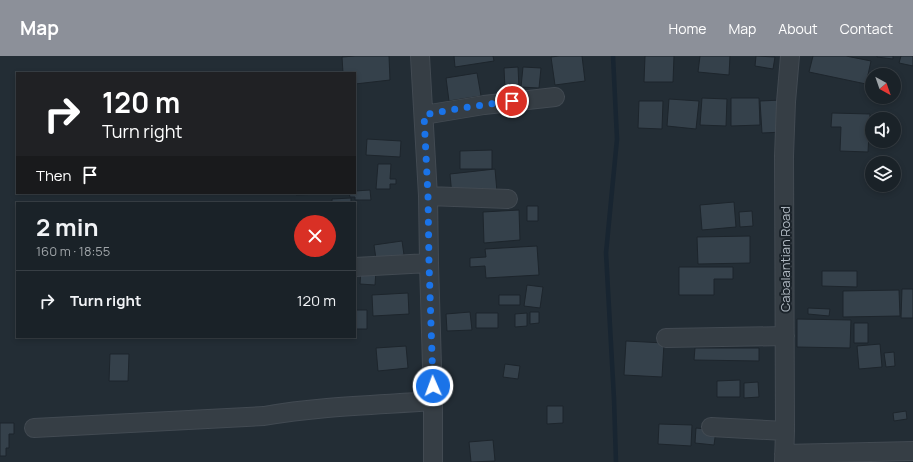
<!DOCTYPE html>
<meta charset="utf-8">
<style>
body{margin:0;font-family:Manrope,sans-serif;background:#272f34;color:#f1f3f6;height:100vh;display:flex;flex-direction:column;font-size:15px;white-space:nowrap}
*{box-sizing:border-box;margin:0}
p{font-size:13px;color:#9fa4a8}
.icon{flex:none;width:22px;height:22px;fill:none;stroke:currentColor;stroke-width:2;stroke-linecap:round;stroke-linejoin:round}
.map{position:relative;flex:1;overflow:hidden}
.details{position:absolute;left:16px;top:146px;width:340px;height:136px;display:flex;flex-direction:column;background:#1a2228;border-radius:0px;box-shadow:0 2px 6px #0003,0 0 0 1px #383f45}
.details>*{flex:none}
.top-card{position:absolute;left:16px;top:16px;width:340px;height:122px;border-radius:0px;box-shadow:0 2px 6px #0003,0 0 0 1px #383f45;background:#202124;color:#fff;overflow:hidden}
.needle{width:26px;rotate:140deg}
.tools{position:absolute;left:865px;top:12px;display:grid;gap:8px}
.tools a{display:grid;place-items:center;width:36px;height:36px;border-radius:50%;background:#1a2228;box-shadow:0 2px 6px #0003,0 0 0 1px #383f45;font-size:20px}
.pin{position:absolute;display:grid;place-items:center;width:34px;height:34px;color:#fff;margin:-17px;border:2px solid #fff;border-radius:50%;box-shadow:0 1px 4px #0007}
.me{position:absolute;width:44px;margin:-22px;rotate:358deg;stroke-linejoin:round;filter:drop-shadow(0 0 3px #0008)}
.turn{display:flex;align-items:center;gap:14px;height:84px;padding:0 20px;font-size:18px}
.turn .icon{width:52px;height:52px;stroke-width:2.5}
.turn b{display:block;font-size:28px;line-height:34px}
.then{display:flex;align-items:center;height:38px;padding:0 20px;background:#0003;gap:8px;font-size:15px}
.round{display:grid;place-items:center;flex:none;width:42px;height:42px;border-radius:21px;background:#272f34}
.summary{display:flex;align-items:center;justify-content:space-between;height:68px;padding:0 20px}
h1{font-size:24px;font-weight:700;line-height:30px}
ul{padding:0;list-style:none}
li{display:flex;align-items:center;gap:12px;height:60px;padding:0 20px;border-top:1px solid #383f45}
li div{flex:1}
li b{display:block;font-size:15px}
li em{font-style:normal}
header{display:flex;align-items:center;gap:24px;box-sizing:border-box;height:56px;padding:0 20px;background:#8c9099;color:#fff}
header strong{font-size:19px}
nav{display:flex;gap:22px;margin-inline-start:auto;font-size:14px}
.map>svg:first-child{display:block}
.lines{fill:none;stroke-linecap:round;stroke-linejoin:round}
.stream{stroke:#182531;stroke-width:4.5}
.building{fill:#35414b;stroke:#1d252c}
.minor-casing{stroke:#424a52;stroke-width:20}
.minor{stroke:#363e45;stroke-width:18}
.route{stroke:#1a73e8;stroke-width:7;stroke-dasharray:0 12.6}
.labels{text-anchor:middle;stroke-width:4;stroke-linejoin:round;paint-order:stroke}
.street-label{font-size:13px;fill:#b0b9c2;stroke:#1b232a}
</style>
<header>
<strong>Map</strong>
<nav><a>Home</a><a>Map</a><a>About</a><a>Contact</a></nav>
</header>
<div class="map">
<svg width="913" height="406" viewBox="0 0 913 406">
<rect width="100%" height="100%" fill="#232d35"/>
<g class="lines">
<path class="stream" d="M613,0L617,83L606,197L614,343L616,406"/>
</g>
<path class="building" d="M355,0H389L390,24L355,28V17H343L342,1Z
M454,0H493L494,5L455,11Z
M559,0H582L585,25L555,29L551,1Z
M645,0H674L673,26H644Z
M700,0H730L729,19L698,16Z
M756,0L775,1L773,13L755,10Z
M813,0H846L871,5L866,28L809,16Z
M877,0H893V3L877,1Z
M901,0H913V10L899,7Z
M518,11L519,32L505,33L504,12Z
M523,11L541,12L539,32L521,31Z
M477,17L481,40L449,45L446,22Z
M702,42L727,43L726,70L700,69Z
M731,42H759L760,69L731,70Z
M669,43L699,45L696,73L667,70Z
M782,44L784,76L762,77L760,45Z
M639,45H663L662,73L638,72Z
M832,57L870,58L868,96L840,95L841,71H831Z
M367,83L401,85L400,101L366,99Z
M492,94V113H460V95Z
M378,108H391L390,123H396V128H390V133H376Z
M495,113L497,136L452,140L450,118Z
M370,134L371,144H355V141H350L349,137H355V135Z
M296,137H320V138L296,139Z
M351,142V147H332V143Z
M734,146L736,171L702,174L700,149Z
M527,150H538V165H527Z
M519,154L520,184L484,187L483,156Z
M752,155L753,170L740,171L739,156Z
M750,180V207L698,208L697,181Z
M402,185L404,199L376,203L374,189Z
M537,190L539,219L486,222L485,210L470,211V202L486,201L485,193Z
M679,211H733V223H714V239H679Z
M361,213L376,214L375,229L360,228Z
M822,215H857V231L822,230Z
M527,229L543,231L540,252L524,250Z
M902,233H913V262H901Z
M899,234L900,260L843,261V235Z
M408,237L409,258L373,260L372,239Z
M499,239H520V249H499Z
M808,252L830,253L829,260L808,258Z
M355,254H367V273H355Z
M470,256L472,274L447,275L446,258Z
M530,256H539V267L530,268Z
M476,257H498V272H476Z
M527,257V270L515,271V258Z
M797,263L851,264L850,292L797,291Z
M854,267H868V287H854Z
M626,285L664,287L662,321L624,319Z
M880,288L882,311L859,313L857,290Z
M406,290L408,312L378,315L376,292Z
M695,292H759V305L694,304Z
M894,296L895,310L886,311L884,297Z
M110,298H129L128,325H109Z
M505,308L520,310L518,323L503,321Z
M740,324V341H717V325Z
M758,326L759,341L744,342V327Z
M547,350H563V367L547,368Z
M906,355L907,363L894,365L893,357Z
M0,367H14V378H9V392H6V400H0Z
M659,368L692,369L691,390L658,388Z
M696,372L716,374L714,389L695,387Z
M493,384L495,405L471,406L469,386Z"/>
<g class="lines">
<g class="minor-casing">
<path id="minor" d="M420,0L428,140L429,207L433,345V406
M424,59L484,49L555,41
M428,140L508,143
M355,211L429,207
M666,282L785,280
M711,371L785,375
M34,372L264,360C320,350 377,349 433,345
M784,398L913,395
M784,406L785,375L784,100L786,46L790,0"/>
</g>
<use href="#minor" class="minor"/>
</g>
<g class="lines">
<path class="route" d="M433,330L429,207L428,140L424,59C453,53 482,49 512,45"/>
</g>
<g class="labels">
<g class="street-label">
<text transform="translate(785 203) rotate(-90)" y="5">Cabalantian Road</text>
</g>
</g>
</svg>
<div class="tools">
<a><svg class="needle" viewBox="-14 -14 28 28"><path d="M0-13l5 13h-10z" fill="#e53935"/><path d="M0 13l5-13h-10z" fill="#9fa4a8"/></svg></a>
<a><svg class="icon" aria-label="sound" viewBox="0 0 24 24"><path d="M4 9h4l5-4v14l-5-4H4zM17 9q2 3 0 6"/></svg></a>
<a><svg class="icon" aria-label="layers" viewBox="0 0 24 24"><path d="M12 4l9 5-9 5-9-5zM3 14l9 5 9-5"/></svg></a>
</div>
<div class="pin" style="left:512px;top:45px;background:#d93025"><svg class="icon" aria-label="arrive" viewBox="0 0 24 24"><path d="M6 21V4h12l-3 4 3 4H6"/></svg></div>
<svg class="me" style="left:433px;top:330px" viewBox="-20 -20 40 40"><circle r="17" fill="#1a73e8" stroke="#fff" stroke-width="3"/><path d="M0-11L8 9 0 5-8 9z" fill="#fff"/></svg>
<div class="top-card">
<div class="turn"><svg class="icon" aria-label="right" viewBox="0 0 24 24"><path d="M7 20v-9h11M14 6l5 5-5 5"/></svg><div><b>120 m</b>Turn right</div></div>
<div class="then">Then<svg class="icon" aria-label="arrive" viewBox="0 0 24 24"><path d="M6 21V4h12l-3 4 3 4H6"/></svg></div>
</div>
<section class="details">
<div class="summary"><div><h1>2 min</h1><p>160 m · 18:55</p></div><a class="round" style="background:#d93025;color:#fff"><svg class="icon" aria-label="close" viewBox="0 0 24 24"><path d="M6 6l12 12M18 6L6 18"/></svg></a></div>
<ul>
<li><svg class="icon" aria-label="right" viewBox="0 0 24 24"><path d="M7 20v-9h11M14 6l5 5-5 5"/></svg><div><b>Turn right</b></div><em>120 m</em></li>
</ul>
</section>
</div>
